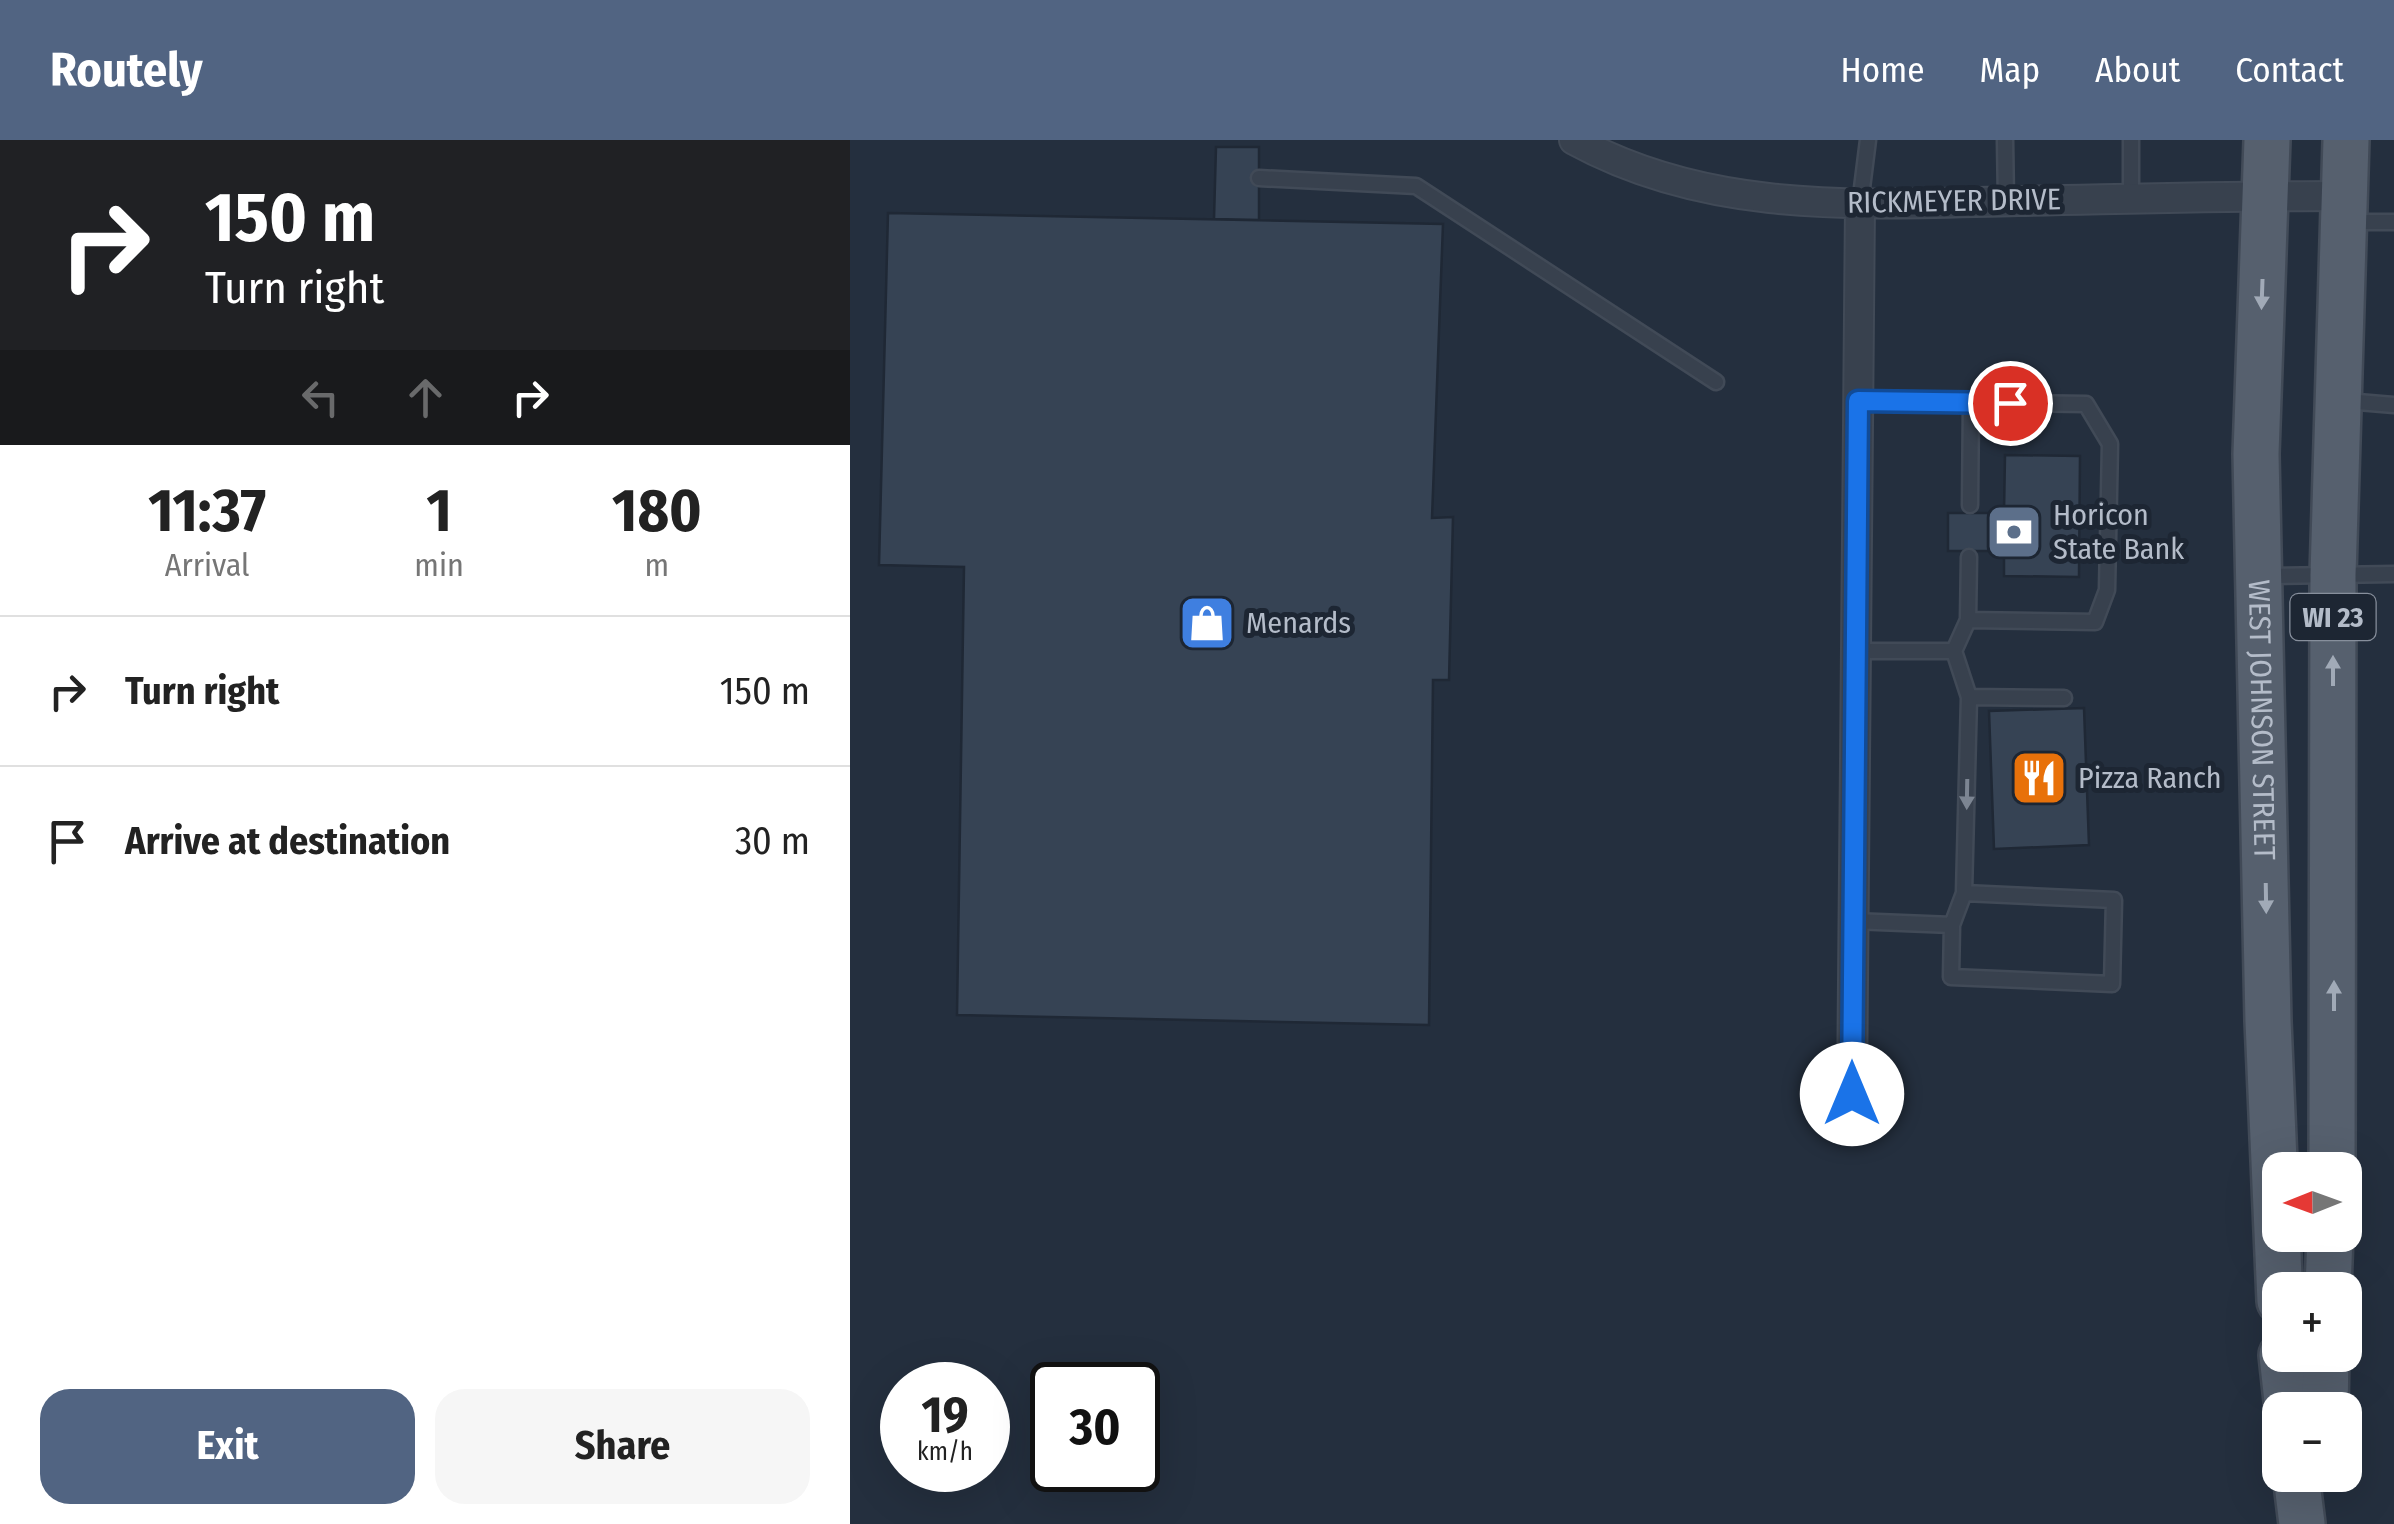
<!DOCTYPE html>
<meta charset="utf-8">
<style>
body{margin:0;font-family:"Fira Sans Condensed",sans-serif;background:#f6f6f6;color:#222;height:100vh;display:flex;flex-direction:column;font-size:38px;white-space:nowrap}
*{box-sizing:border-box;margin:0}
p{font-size:32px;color:#767676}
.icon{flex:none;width:55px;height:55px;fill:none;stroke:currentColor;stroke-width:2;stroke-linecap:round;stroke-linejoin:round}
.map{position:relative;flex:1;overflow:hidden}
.details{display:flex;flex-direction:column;background:#fff;width:850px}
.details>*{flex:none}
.top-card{background:#202124;color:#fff;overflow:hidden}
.needle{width:65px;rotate:269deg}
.fabs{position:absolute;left:1412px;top:1012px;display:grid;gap:20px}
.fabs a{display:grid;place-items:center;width:100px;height:100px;border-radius:20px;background:#fff;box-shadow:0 10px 40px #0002;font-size:50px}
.speed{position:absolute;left:30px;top:1222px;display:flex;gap:20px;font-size:50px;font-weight:700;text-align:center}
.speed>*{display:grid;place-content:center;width:130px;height:130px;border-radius:50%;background:#fff;box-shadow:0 10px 40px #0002;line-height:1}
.speed small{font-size:25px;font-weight:400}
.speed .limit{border:5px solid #111;border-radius:15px;background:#fff;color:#111}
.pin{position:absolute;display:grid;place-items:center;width:85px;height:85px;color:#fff;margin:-42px;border:5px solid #fff;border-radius:50%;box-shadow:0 2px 10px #0007}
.me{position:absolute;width:110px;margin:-55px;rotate:0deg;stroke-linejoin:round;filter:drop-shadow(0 0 8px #0008)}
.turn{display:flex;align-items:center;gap:35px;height:210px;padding:0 40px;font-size:45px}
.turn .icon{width:130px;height:130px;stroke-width:2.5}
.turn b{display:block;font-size:70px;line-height:85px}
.lanes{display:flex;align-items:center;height:95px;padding:0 40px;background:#0003;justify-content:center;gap:50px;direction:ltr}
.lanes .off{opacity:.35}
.eta{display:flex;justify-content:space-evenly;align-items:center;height:170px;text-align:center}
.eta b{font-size:60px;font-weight:700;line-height:70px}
.primary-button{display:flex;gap:20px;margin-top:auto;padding:20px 40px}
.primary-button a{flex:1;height:115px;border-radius:30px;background:#516482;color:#fff;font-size:40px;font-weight:700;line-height:115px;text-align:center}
.primary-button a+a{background:#f6f6f6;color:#222}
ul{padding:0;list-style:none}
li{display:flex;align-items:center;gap:30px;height:150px;padding:0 40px;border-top:2px solid #e0e0e0}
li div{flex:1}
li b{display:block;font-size:38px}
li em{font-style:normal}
header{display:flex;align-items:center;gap:60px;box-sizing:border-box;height:140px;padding:0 50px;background:#516482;color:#fff}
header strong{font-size:48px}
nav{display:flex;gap:55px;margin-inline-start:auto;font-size:35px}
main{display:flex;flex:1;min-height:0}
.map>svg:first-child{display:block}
.building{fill:#364354;stroke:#1f2835;stroke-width:2.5}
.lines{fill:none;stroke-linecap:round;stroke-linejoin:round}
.service-casing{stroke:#414a57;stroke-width:19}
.minor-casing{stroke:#414a57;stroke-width:32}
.primary-casing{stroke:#414a57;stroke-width:50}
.service{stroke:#38414e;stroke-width:14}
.minor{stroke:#38414e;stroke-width:28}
.primary{stroke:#56606e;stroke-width:45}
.oneway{fill:#a1aab7}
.oneway2{fill:#7c8592}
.route-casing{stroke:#114b97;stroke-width:25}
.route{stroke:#1a73e8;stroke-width:18}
.labels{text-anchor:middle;stroke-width:10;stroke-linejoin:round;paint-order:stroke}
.shield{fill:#1d2633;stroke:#878f9c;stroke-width:2.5}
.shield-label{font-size:28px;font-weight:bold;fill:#b4bcc9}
.street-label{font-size:30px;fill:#b4bcc9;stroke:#1d2633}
.poi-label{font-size:30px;fill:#b4bcc9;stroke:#1d2633;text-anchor:start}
</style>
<header>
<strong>Routely</strong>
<nav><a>Home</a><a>Map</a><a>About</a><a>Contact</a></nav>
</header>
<main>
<section class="details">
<div class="top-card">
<div class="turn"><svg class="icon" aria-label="right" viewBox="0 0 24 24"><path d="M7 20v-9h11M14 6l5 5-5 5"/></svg><div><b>150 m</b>Turn right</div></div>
<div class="lanes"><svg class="icon off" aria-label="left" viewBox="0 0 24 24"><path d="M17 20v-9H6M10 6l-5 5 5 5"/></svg><svg class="icon off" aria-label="ahead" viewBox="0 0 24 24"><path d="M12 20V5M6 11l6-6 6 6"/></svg><svg class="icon" aria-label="right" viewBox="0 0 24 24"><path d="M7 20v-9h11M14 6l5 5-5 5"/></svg></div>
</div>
<div class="eta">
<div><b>11:37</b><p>Arrival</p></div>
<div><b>1</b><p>min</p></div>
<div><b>180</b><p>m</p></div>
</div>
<ul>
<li><svg class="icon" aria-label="right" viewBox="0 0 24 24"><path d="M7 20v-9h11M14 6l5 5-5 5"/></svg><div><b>Turn right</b></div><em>150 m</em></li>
<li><svg class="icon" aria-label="arrive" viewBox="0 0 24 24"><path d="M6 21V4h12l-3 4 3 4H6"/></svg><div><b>Arrive at destination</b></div><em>30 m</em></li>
</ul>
<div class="primary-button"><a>Exit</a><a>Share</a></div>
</section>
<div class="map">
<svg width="1544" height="1384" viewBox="0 0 1544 1384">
<rect width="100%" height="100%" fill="#242f3e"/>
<path class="building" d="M366,7H409V80L364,79Z
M38,73L593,84L582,378L603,377L599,540H583L579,885L107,875L114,427L29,425Z
M1155,315L1230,316L1229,437L1154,436V411H1098V373H1154Z
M1234,568L1239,705L1144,709L1139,571Z"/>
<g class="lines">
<g class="service-casing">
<path id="service" d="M1155,0L1156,61
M1281,0V59
M409,38L566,46L866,242
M1010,64L1018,0
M1499,82H1544
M1008,261L1236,264L1260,304L1257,450L1245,482L1118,480L1104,511
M1496,261L1544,265
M1120,365L1121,262
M1414,436L1544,434
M1118,480L1119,417
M1006,511H1104L1119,557L1114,753L1102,785
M1119,557L1214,558
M1003,781L1102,785L1101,837L1262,844L1264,760L1114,753"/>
</g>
<g class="minor-casing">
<path id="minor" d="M724,0C863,76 1015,64 1169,61C1278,59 1386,56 1495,56
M1002,953L1010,64"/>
</g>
<g class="primary-casing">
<g id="primary">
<path id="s1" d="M1417,0L1406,314L1418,881L1430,1161"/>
<path d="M1482,1030L1483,435L1496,0"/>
<path d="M1478,1150L1480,1095"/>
<path d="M1432,1215L1438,1270"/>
<path d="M1475,1270L1476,1215"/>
<path d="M1446,1335L1452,1384"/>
</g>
</g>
<use href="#service" class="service"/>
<use href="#minor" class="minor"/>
<use href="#primary" class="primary"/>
</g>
<defs><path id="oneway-solid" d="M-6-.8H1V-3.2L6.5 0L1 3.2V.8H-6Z" transform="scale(2.5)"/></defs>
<g class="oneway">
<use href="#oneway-solid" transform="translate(1412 154) rotate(92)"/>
<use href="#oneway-solid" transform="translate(1483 531) rotate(-90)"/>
<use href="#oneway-solid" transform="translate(1416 758) rotate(89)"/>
<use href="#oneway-solid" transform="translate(1484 856) rotate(-90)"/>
</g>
<use class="oneway2" href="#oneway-solid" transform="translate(1117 654) rotate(91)"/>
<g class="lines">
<g class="route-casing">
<path id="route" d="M1002,954L1008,261L1160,263"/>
</g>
<use href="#route" class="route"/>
</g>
<defs>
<g id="bank-square" transform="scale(2.875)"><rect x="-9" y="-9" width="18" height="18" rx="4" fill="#5c6f8a" stroke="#1d2633"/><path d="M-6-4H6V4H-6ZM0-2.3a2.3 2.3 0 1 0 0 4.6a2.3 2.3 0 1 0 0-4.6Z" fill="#fff"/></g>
<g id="shop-square" transform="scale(2.875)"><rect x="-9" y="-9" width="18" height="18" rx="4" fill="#3f7fe0" stroke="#1d2633"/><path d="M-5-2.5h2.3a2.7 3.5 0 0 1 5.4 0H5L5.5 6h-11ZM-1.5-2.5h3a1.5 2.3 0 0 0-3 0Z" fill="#fff"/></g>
<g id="restaurant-square" transform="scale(2.875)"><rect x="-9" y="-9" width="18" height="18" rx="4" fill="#e8710a" stroke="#1d2633"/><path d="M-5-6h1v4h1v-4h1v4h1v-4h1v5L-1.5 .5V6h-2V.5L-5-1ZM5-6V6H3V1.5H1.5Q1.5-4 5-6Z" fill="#fff"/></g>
</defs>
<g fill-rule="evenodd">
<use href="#bank-square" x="1164" y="392"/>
<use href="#shop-square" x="357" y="483"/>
<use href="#restaurant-square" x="1189" y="638"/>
</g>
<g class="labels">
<rect class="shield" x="1440.5" y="454" width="85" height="46" rx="8"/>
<g class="shield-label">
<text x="1483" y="487">WI 23</text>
</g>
<g class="street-label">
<text transform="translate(1104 61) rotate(-1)" y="10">RICKMEYER DRIVE</text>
<text dy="10" stroke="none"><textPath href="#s1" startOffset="580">WEST JOHNSON STREET</textPath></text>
</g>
<g class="poi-label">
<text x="1203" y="385">Horicon<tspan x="1203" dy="34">State Bank</tspan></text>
<text x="396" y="493">Menards</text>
<text x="1228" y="648">Pizza Ranch</text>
</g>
</g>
</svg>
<div class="fabs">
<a><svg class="needle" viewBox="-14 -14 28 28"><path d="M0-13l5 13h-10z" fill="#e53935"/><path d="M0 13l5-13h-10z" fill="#767676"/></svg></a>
<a>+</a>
<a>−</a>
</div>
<div class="speed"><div>19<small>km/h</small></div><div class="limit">30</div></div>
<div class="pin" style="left:1160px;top:263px;background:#d93025"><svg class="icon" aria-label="arrive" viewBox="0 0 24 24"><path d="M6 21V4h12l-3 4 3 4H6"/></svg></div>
<svg class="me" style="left:1002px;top:954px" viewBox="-20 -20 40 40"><circle r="19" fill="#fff"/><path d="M0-13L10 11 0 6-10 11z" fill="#1a73e8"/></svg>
</div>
</main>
